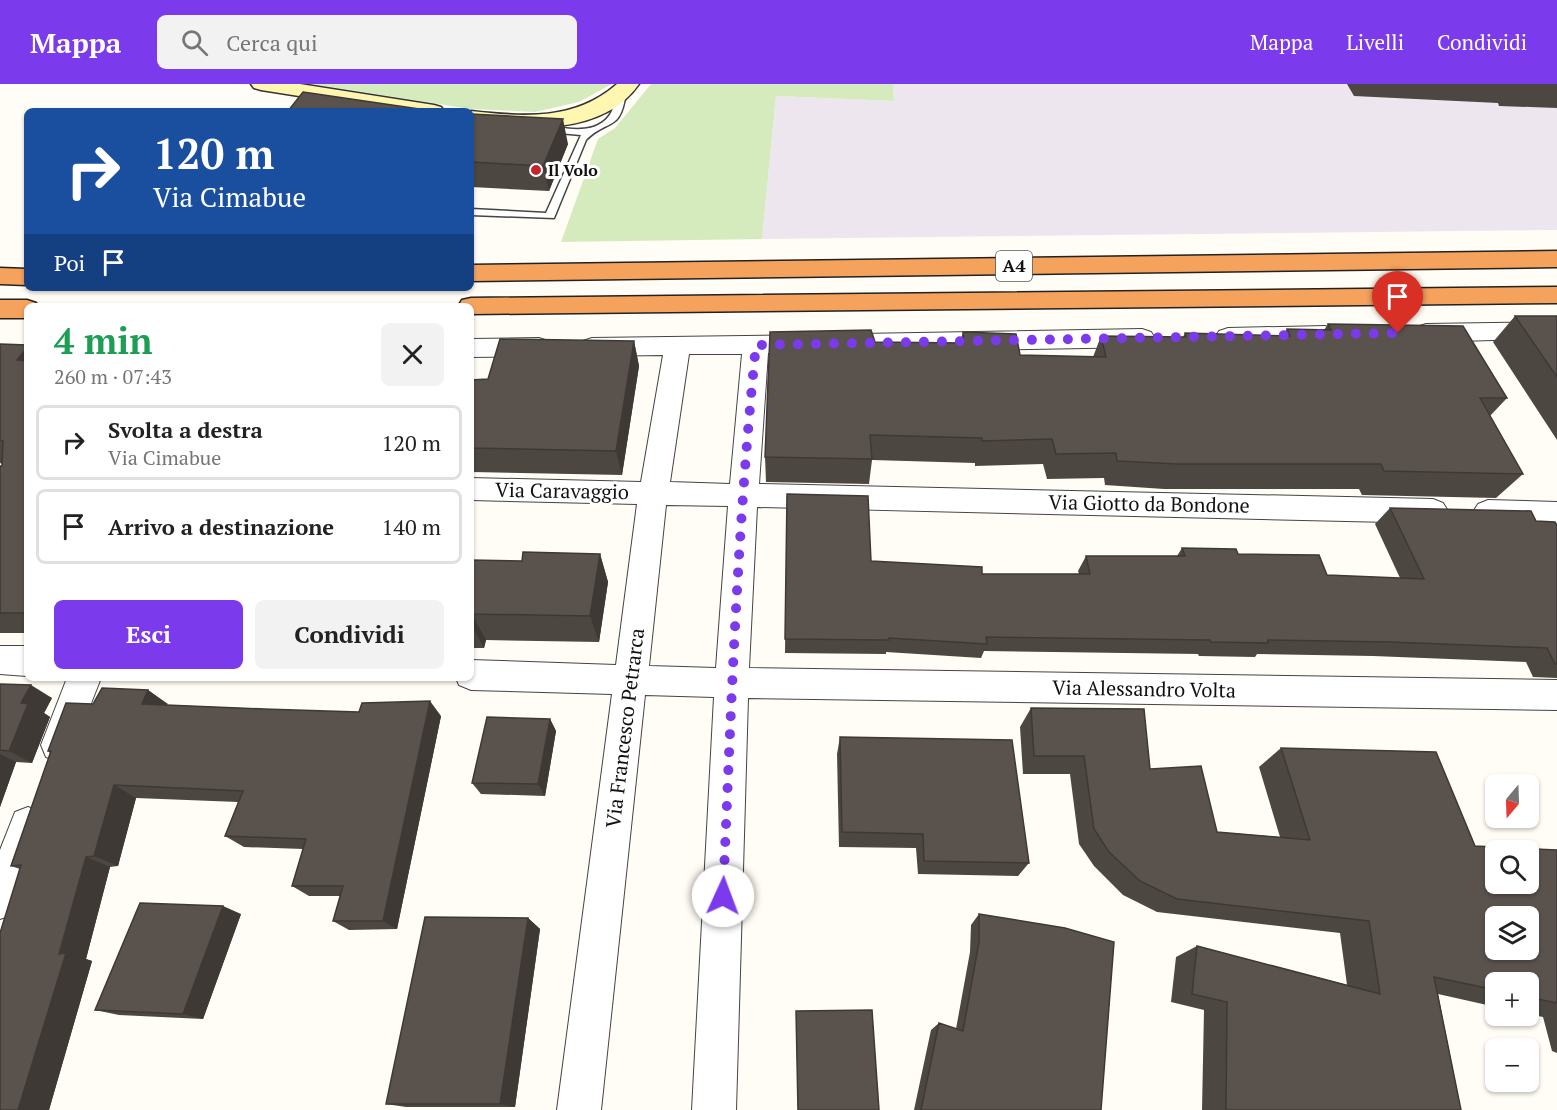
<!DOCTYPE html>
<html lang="it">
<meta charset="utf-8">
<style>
body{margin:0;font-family:"PT Serif",serif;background:#f2f2f2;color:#222;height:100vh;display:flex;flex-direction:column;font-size:22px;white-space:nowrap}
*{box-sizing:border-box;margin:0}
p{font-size:20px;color:#767676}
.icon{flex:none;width:33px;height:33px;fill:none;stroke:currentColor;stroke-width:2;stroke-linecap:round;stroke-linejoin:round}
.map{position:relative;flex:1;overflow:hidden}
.drawer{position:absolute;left:24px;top:219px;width:450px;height:378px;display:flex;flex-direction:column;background:#fff;border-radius:9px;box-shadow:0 2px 4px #0004}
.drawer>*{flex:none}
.hud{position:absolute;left:24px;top:24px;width:450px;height:183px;border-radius:9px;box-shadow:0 2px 4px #0004;background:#1a4fa0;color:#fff;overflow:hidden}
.needle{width:39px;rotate:199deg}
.tools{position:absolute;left:1485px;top:690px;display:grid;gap:12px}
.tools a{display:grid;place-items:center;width:54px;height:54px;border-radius:9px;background:#fff;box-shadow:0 2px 4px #0004;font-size:30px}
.pin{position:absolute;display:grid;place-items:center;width:51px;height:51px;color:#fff;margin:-62px -26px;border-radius:50% 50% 50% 0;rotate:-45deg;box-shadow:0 0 6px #0007}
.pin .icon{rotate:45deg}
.me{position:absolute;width:66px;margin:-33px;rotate:2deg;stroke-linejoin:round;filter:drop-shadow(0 0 4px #0008)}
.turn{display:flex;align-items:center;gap:21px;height:126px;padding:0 30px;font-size:27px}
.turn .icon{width:78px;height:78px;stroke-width:2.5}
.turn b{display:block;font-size:42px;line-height:51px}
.then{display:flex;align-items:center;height:57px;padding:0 30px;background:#0003;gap:12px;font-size:22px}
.round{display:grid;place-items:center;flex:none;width:63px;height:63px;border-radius:9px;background:#f2f2f2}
.head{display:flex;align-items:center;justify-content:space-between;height:102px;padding:0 30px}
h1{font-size:36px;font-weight:700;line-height:45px;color:#1e9e55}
.button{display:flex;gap:12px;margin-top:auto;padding:12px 30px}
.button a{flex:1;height:69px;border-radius:9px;background:#7c3aed;color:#fff;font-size:24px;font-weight:700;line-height:69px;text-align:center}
.button a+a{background:#f2f2f2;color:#222}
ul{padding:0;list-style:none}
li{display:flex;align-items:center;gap:18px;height:75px;margin:0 12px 9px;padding:0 18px;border:3px solid #e0e0e0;border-radius:9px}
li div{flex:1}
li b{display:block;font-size:22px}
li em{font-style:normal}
header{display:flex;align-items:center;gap:36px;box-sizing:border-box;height:84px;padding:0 30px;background:#7c3aed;color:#fff}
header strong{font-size:28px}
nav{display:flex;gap:33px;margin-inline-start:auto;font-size:21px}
.search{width:420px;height:54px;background:#f2f2f2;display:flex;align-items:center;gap:15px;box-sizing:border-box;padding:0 21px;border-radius:9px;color:#767676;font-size:22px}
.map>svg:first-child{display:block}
.industrial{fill:#eee6ef}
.green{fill:#d5ebbd}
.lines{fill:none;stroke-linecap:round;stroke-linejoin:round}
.lane-casing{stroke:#444;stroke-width:3}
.street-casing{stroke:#444;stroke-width:2}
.secondary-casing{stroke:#333;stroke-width:3}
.highway-casing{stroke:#222;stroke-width:3}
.lane{fill:#fff;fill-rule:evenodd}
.street{fill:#fff;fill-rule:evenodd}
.secondary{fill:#fff6b0;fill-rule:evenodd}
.highway{fill:#f5a25d;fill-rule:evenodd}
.wall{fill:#4d4742}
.shaded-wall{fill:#3f3936}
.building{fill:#5a524d;stroke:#3f3936;stroke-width:1.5;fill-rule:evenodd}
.route{stroke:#7c3aed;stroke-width:10;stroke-dasharray:0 18}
.poi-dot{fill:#c4262e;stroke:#fff;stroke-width:2}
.labels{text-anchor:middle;stroke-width:6;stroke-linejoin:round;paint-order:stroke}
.far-poi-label{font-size:16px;font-weight:bold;fill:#111;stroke:#fff;text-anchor:start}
.shield{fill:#fff;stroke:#585858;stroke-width:1.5}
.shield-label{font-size:18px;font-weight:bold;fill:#111}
.street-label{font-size:20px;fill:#111;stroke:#fff}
</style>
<header>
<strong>Mappa</strong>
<div class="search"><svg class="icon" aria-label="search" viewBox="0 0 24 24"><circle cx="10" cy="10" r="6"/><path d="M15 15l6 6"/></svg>Cerca qui</div>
<nav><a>Mappa</a><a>Livelli</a><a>Condividi</a></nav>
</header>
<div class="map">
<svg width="1557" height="1026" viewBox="0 0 1557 1026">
<rect width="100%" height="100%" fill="#fffdf5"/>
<path class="industrial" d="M893,0H1557V146L762,155L776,12L894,17Z"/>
<path class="green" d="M312,0H612L579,18L535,28L471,25Z
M651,0H893L894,17L776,12L762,155L561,158L598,55L615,44Z"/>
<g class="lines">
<g class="lane-casing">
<path id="lane" d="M618,5L626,7C621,49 608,34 586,56L554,134L471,131V125L546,129L581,51L559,49L541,44L546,41C566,45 595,51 609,32C615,24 614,14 618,5Z"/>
</g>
<g class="street-casing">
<path id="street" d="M1557,238V254L1426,258L1417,255L1413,249L1417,243L1426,240Z
M1325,242L1334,245L1338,251L1334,257L1325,260L1228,262L1219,259L1215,253L1219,247L1228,244Z
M1142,245L1151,248L1155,254L1151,260L1142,263L859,268L850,265L846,259L850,253L859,250Z
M812,251L821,254L825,260L821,266L812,269H768L759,400L1433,415L1443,419L1448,427L1443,435L1433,439L757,423L749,584L1557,596V626L748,614L736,1026H692L714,613L645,611L601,1026H557L612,610L471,606L459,601L456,594H471V576L616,581L637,420L471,416V394L641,398L663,271L592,272L583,269L579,263L583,257L592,254ZM689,270H742L730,400L670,398ZM666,421L728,422L716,584L649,582Z
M539,254L548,257L552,263L548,269L539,272L471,273V255Z
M1488,416L1557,418V442L1488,440L1478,436L1473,428L1478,420Z
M0,562H27V592L0,590Z
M67,594H101L70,673L58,677L46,673L41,661Z
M28,723L41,728L46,741L14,830L0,835V766L15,728Z"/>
</g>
<g class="secondary-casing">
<path id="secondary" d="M251,0H300L434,21L441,23L444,27H394L261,6L254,4Z
M617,0H639C603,52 525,46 471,39V27C523,33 575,37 617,0Z"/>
</g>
<g class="highway-casing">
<path id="highway" d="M1557,167V183L471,197V181Z
M0,184L27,185V201L0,200Z
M1557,203V219L471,230V222H458L462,216L471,214Z
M0,216H27L36,219L38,222H27V234H0Z"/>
</g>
<use href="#lane" class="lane"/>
<use href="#street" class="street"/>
<use href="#secondary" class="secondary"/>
<use href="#highway" class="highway"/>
</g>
<path class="wall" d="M1347,0H1557V24L1499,22L1498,19L1354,12Z
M471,30L568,60L549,107L471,103Z
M1515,232H1557V356L1493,258Z
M1328,240L1507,314L1490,332L1523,390L1496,414L1362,411L1359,405H1164L1105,401L1104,394L1047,395L1043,380L975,382V379L872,376L869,400L766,398L765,373L875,258L960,259L963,248L1020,271L1093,273L1101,252L1183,253L1185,249L1282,252L1287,245L1324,246Z
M634,257L639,282L622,391L471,388V296L488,295Z
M0,260L27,261V549H0V382H2V380L0,379Z
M787,410L871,477L982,490H1079L1078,487L1086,472H1177L1182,464L1238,470L1327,491L1400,494L1375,440L1390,424L1536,437L1557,441V594L1533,593L1526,578L1373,572L1257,570L1255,573L1199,572L1198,570L984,567L981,574L886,568V570L785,569Z
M600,470L608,498L599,558L486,556L484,564H471V476L522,477Z
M0,600L52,614L44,629L50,633L32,679L16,678L0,723Z
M148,606L168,621L441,632L397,845L349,846L333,837L340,812H309L292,802L303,765L244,763L225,752L238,718L136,714L118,782L110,783L86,875L92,877L49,1026L20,785L11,782L50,669L48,667Z
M1031,624L1150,685L1217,748L1280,753L1259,683L1281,664L1475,762L1557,766V969L1552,967L1543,933L1528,930V898H1496V923L1438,910L1461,1026H1202L1204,926L1171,918L1176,873L1197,862L1347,901L1340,849L1157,828L1123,811L1094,782L1079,760L1070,690H1023L1020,643Z
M550,635L556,647L545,712L481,710L472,699Z
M840,653L1029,779L1018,792L918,790L916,764L839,763L837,670Z
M241,830L203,935L119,931L95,926Z
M979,830L1101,1026H914L931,946L939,939L956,945L970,868L971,841Z
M528,834L540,845L515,1023H406L386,1020Z
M796,927L879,1026H798Z"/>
<path class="shaded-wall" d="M563,35L568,60L549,107L543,82Z
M634,257L639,282L622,391L616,367Z
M27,264V287L17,276Z
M600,470L608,498L599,558L590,532Z
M472,530L486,556L484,564L471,541Z
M31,601L52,614L44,629L50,633L32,679L9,667L21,619Z
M148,606L168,620H142Z
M430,617L441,632L397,845L383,837Z
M550,635L556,647L545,712L538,700Z
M0,670L16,678L0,723Z
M114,701L136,714L118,782L94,772Z
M86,773L110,783L86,875L92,877L49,1026H18Z
M223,822L241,830L203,935L183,930Z
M528,834L540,845L515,1023L500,1020Z"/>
<path class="building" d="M303,8L433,27H288Z
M471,30L563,35L543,82L471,78Z
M1515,232H1557V293Z
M1328,240L1463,242L1507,314H1480L1523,390L1384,387L1381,380H1178L1117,377L1116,369L1056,370L1052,355L982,357V354L870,351L872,375L765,373L770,248L871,246L875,258L964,259L963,248L1016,250L1020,271L1106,273L1101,252L1186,253L1185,249L1290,252L1287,245L1331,246Z
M500,255L634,257L616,367L471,364V296L488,295Z
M0,260L27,261V264L17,276L27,277V529H0V382H2L3,357L0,356Z
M787,410L868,412L871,477L982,483V490H1090L1086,472H1185L1182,464L1236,465L1238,470L1319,471L1327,491L1424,495L1390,424L1531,427L1536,437L1555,438L1557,441V580H1555L1547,564L1390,558L1268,556V559L1211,558L1210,556L986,553L987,560L889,554V556L785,555Z
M523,468L600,470L590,532L472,530L471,533V476L522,477Z
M0,600L31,601L21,619L28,620L9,667L0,666Z
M102,604L148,606L142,620L264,625L359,628L362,619L430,617L383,837H333L343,802H292L306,755L225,752L243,707L114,701L94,772L86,773L59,870L66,869L18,1026H0V849L21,781L11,782L51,667H48L66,619L93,620Z
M1031,624L1144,625L1150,685L1201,682L1217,748L1310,756L1281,664L1436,668L1475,762L1557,766V919L1528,913V898H1496V906L1434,893L1461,1026H1226L1227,918L1192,910L1197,862L1380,910L1369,837L1177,815L1140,797L1109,768L1094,745L1084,672H1034ZM1496,766H1528V800H1496ZM1496,832H1528V866H1496Z
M487,633L550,635L538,700L472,699Z
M840,653L1012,656L1029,779L924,777L923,750L842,748Z
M140,819L223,822L183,930L95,926Z
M979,830L1065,844L1114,858L1101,1026H921L939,939L963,947L979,858Z
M425,833L528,834L500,1020H386Z
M872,926L879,1026H798L796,927Z"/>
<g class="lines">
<path class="route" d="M723,812C731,628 737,445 756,261L1398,249"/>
</g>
<circle class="poi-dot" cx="536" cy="86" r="6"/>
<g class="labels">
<g class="far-poi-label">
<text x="548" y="92">Il Volo</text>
</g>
<rect class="shield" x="996" y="167" width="36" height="30" rx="4.5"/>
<g class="shield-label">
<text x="1014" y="188">A4</text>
</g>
<g class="street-label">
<text transform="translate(562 407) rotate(1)" y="7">Via Caravaggio</text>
<text transform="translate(1149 420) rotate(1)" y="7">Via Giotto da Bondone</text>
<text transform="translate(1144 605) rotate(1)" y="7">Via Alessandro Volta</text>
<text transform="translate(625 644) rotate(-83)" y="7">Via Francesco Petrarca</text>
</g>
</g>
</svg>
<div class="tools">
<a><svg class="needle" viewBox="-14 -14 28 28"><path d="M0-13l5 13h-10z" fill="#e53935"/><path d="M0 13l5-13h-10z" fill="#767676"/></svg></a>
<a><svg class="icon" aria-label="search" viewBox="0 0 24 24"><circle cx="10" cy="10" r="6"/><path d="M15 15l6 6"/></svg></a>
<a><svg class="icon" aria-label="layers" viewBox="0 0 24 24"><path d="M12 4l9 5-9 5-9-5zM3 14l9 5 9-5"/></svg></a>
<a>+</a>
<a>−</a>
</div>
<div class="pin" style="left:1398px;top:249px;background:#d93025"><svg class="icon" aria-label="arrive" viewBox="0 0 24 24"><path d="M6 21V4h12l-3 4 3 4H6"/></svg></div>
<svg class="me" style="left:723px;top:812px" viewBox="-20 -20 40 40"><circle r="19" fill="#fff"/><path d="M0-13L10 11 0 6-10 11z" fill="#7c3aed"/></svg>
<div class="hud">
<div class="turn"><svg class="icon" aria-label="right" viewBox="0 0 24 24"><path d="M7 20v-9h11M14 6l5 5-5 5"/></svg><div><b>120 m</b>Via Cimabue</div></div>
<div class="then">Poi<svg class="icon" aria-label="arrive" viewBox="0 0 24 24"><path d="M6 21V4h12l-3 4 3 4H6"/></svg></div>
</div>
<section class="drawer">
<div class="head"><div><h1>4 min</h1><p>260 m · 07:43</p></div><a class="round"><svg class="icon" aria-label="close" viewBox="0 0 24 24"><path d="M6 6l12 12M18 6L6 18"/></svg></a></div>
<ul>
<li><svg class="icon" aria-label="right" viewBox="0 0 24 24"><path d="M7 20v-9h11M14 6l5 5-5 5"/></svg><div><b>Svolta a destra</b><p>Via Cimabue</p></div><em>120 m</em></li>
<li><svg class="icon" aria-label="arrive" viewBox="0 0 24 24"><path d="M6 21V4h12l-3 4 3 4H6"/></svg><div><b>Arrivo a destinazione</b></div><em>140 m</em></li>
</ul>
<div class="button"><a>Esci</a><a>Condividi</a></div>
</section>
</div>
